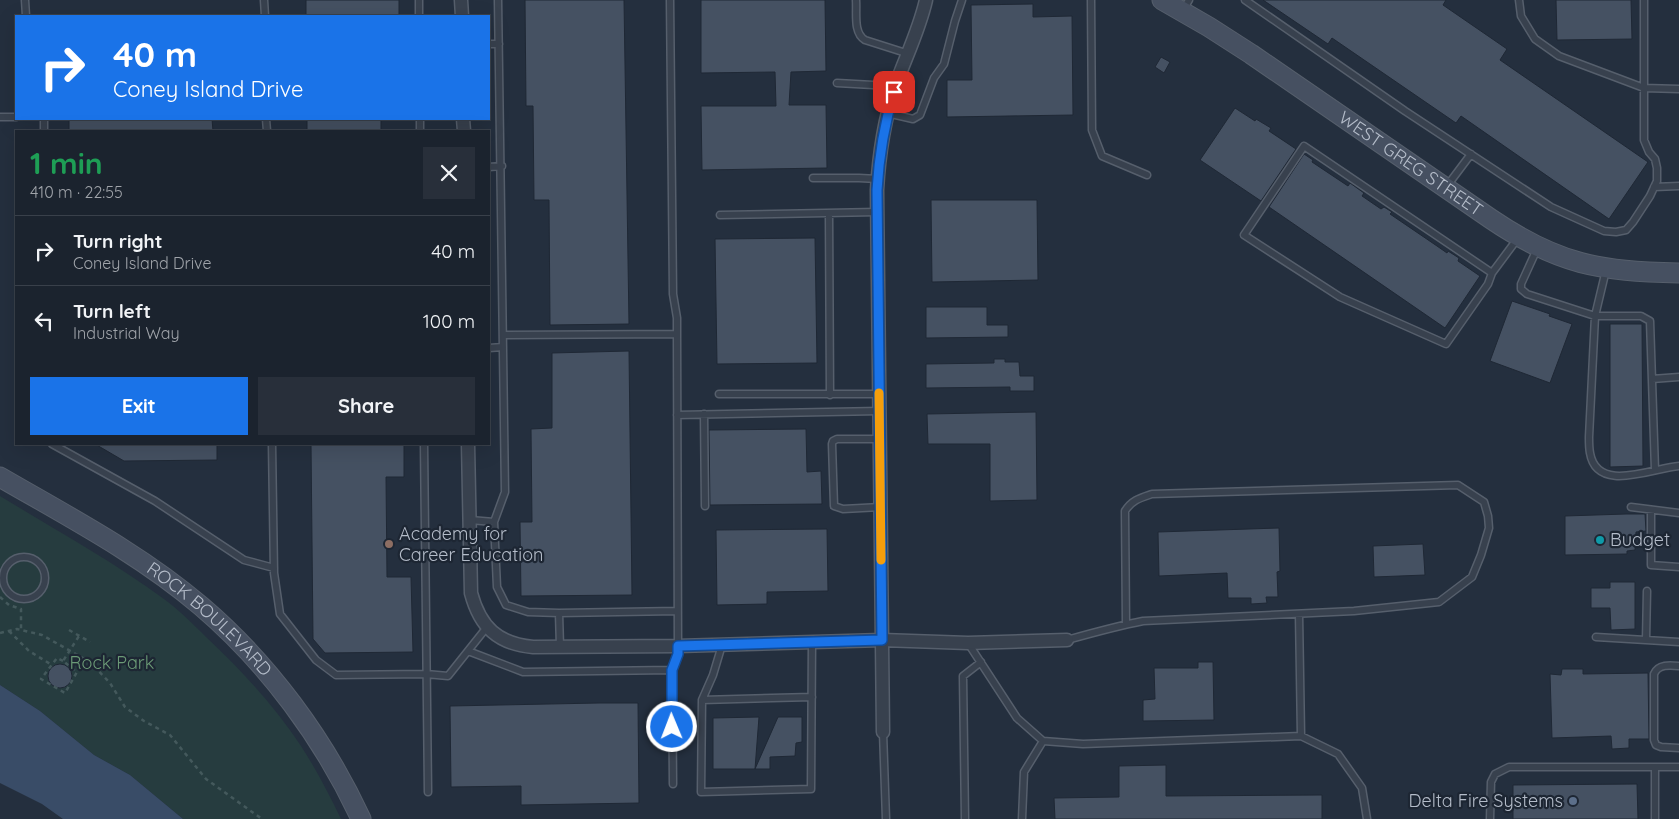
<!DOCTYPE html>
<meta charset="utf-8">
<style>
body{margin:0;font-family:Quicksand,sans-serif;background:#282f3a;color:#f1f3f6;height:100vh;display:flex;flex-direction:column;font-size:19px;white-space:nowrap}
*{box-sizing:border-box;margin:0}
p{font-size:16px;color:#a0a4aa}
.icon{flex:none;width:28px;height:28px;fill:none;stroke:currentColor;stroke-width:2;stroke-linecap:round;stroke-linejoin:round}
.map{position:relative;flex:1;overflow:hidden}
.panel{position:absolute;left:15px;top:130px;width:475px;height:315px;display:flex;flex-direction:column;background:#1b232e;border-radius:0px;box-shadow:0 5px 20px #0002,0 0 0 1px #39404a}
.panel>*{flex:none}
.hud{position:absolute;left:15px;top:15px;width:475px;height:105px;border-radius:0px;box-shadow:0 5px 20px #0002,0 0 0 1px #39404a;background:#1a73e8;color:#fff;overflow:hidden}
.pin{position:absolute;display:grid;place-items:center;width:42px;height:42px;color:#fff;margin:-21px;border-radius:10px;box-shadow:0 2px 8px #0006}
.me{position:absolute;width:55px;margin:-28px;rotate:359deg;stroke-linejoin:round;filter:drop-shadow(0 0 4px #0008)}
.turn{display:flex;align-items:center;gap:18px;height:105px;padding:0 15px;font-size:22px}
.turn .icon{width:65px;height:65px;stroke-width:2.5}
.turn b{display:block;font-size:35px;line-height:42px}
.round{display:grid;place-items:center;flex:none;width:52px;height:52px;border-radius:0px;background:#282f3a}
.overview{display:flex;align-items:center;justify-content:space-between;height:85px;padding:0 15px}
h1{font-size:30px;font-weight:700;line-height:38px;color:#1e9e55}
.cta{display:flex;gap:10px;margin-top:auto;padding:10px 15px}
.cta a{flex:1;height:58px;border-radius:0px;background:#1a73e8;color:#fff;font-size:20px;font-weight:700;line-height:58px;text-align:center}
.cta a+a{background:#282f3a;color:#f1f3f6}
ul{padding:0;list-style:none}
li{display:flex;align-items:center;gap:15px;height:70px;padding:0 15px;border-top:1px solid #39404a}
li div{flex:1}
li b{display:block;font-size:19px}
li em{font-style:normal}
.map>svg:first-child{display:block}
.green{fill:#263c3f}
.water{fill:#394c67}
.building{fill:#455162;stroke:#1f2835}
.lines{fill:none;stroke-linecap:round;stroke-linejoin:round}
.service-casing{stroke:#565f6c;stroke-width:9}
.minor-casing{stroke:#565f6c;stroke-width:15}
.secondary-casing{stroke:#565f6c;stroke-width:21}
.path{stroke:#44595c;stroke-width:2.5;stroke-dasharray:4 4;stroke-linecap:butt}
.service{stroke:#38414e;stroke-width:6}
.minor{stroke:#38414e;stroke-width:12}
.secondary{stroke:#465061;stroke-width:19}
.route-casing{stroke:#114b97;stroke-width:12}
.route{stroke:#1a73e8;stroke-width:9}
.slow{stroke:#f59e0b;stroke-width:9}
.culture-dot{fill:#0f9aa8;stroke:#1d2633;stroke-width:2}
.education-dot{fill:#8d6e63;stroke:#1d2633;stroke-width:2}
.service-dot{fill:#5c6f8a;stroke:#1d2633;stroke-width:2}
.labels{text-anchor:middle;stroke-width:4.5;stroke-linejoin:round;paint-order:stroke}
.street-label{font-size:18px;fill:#b4bcc9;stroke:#1d2633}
.poi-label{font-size:18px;fill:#b4bcc9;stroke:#1d2633;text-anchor:start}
.park-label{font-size:18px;fill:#6b9a76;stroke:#1d2633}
</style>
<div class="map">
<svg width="1679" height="819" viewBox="0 0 1679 819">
<rect width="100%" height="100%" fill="#242f3e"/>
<path class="green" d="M0,496C54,529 114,562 164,599C179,610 193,624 206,637C241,670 275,706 301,746C316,769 329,794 341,819H183L130,775L94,755L40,711L0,685Z"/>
<path class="water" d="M0,685L40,711L94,755L130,775L183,819H63L42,804L0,783Z"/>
<path class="building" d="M306,0H399V16H306Z
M525,0H624L629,324L550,325L549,200H534L533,106H526Z
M701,0H825L826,71L791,72L789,105H826L827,168L702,170L701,106H776L775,72L701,73Z
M1263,0H1446L1443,5L1507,49L1500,60L1648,162L1609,219L1461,116L1456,123L1332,38L1328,44Z
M1556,0H1631L1632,39L1557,40Z
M1033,4V17L1072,16L1073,115L947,117V80H972L971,5Z
M1161,57L1170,62L1164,73L1155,67Z
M1235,108L1255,121L1256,119L1271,128L1269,131L1296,149L1261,201L1200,160Z
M69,119H212L213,131H69Z
M307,119H381V131H307Z
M1304,154L1313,160L1312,162L1348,186L1350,183L1364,193L1362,196L1381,209L1384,207L1392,212L1390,214L1437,246L1447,253L1448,251L1459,258L1458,261L1480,276L1445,328L1269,207Z
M931,200H1037L1038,280L932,282Z
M815,238L817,363L717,364L715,239Z
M1512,301L1550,314L1549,316L1572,324L1550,383L1490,361Z
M926,307H987V325H1008V337L926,338Z
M1610,324H1642L1643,466L1610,467Z
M629,351L632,595L521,596L520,522H532L531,429L552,428V353Z
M994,359H1005V362H1019L1020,376H1034V391H1010V387L926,388V364L994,363Z
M1036,412L1037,500L990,501V444H928L927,414Z
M806,429L807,472L821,471L822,504L710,505L709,430Z
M95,444H217V460L124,461Z
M311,444H404V477H386L387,577H411L413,652L325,653L313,639Z
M1626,514H1645L1646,531L1636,532L1635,550L1627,551V554L1565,555V516Z
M1279,528L1280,571L1277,572L1278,597H1266L1267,603L1251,604V598H1228L1227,573L1159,576L1158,532Z
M827,529L828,591L767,592V604L717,605L716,530Z
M1423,544L1425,575L1374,577L1373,546Z
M1610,582H1635V629L1611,630L1610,608H1591V588H1610Z
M1198,662H1213L1214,720L1143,721V700L1155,699L1154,668H1198Z
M48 676a12 12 0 1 1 24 0a12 12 0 1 1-24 0Z
M1562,669H1583V674L1648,673L1649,739H1629V748L1612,749L1611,736L1552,738L1550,674L1561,675Z
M599,703H638L639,803L521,805V786L451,787L450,706Z
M759,717L755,769L778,717H802V742L796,743L795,756L770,757V769H713V718Z
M1166,765V796L1322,795V819H1055L1054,798L1119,797V766Z
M1637,784L1638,819H1513V785Z"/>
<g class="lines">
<g class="service-casing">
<path id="service" d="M25,0L26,16
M264,0L265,16
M419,0V16
M498,0L505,492L494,522L497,587L506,605L528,612L559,613
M856,0C857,13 853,33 865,40L909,54
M1091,0L1092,130L1102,156L1147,175
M1245,0L1405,111L1551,207L1604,231L1616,232L1626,230L1633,222L1650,196L1657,181V168L1655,159L1649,152L1644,140V0
M1519,0L1521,16L1535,39L1559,56L1644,88L1679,89
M1183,10L1189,0
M489,44H499
M837,83L873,85L894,92
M887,113L913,119L920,115L934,78L944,64L955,21L962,0
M0,117H16
M266,119L267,131
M420,119V131
M44,131V119
M489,167L502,166
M813,178H859L878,179
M1447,186L1471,154
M1654,187L1679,186
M829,213L830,395
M720,215L877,212
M1537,249L1521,284V289L1527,294L1595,316H1641L1650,321L1655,470
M1606,270L1595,316L1589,437C1589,442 1589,448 1590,453C1597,494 1653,468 1679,466
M1492,273L1304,146L1244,235L1340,297L1446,344L1488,284L1492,273L1518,238
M503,335L677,334
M489,348L503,347
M1652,379L1679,377
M719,394H879
M704,414L705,506
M677,415L880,411
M880,439H837L833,441L832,444L834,506L843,509L881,507
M52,444L155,501L244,560L274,568
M272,444L274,573L280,614L316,660L336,675L426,674L448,676L487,627
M424,444L428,792
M1631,507L1679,513
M1651,510V565L1679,567
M470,520L494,522
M3 578a21 21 0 1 1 42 0a21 21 0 1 1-42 0Z
M1299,614L1301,736
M1596,637L1679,642
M1067,640C1092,633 1117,626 1143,621L1354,611L1439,602L1472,577L1481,555L1489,528L1488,516L1484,502L1458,485L1152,494C1140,498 1132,500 1125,511L1126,624
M1646,640L1647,591
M968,643L1017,718L1043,741L1083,744L1301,736L1338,754L1362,788L1367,819
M722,645L713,675L702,700L701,792L811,789L812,642
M560,647L559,613L677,611
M468,651L523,672L672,670L678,655L677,334V318L673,294L670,0
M1679,666C1670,665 1658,664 1654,674V740L1656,745L1661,747L1679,748
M672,670L673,784
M702,700L812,697
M883,732L886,819
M1655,767V819
M965,819L963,676L981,662
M1022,819L1024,772L1043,741
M1490,819L1491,782L1495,774L1509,767H1679"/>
</g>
<g class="minor-casing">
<path id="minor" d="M461,0L462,16
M463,119L464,131
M468,444L471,593C480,627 498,644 533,647L678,646L882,640L968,643L1067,640
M883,732L877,190C879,154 884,121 895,87C905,58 919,31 926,0"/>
</g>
<g class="secondary-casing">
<g id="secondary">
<path id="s1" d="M1162,0L1209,27L1251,54L1491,219C1559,265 1599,271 1679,273"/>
<path id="s2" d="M0,477C69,517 140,554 201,606C268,663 324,739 361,819"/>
</g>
</g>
<path class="path" d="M0,597L9,605L21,609V629
M69,630L90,642
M9,631L29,651L52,665
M0,633L17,629L42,635L90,662L110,683L125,707L144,721L170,735L206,779L262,819
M63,661L57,658L41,679L65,693L77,672L63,661L79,636"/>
<use href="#service" class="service"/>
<use href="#minor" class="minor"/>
<use href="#secondary" class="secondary"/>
</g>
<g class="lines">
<g class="route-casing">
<path id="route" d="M672,727V670L678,654V646L882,640L877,190C879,156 884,125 894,92"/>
</g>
<use href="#route" class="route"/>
<path class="slow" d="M879,393L881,560"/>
</g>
<circle class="culture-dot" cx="1600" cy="540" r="5"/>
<circle class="education-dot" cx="389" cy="544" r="5"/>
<circle class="service-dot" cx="1573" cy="801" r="5"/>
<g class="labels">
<g class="street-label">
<text dy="6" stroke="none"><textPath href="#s1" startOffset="298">WEST GREG STREET</textPath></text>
<text dy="6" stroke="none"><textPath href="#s2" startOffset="254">ROCK BOULEVARD</textPath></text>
</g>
<g class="poi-label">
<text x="399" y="540">Academy for<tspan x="399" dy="21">Career Education</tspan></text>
<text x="1610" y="546">Budget</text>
<text x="1563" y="807" text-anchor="end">Delta Fire Systems</text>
</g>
<g class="park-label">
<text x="112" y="669">Rock Park</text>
</g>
</g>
</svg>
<div class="pin" style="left:894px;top:92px;background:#d93025"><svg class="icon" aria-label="arrive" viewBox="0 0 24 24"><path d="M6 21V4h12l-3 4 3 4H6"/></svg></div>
<svg class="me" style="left:672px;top:727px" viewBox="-20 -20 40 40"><circle r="17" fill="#1a73e8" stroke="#fff" stroke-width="3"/><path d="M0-11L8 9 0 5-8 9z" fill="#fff"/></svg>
<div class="hud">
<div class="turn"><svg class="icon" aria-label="right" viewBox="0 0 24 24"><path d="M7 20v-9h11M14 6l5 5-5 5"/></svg><div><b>40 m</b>Coney Island Drive</div></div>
</div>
<section class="panel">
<div class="overview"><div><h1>1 min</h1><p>410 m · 22:55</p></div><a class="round"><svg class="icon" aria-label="close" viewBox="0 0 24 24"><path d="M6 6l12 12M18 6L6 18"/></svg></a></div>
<ul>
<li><svg class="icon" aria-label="right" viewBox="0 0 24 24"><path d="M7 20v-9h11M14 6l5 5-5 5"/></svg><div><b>Turn right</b><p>Coney Island Drive</p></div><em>40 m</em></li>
<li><svg class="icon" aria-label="left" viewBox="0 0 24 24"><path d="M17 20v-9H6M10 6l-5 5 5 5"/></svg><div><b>Turn left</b><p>Industrial Way</p></div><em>100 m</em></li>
</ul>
<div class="cta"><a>Exit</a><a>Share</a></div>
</section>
</div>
